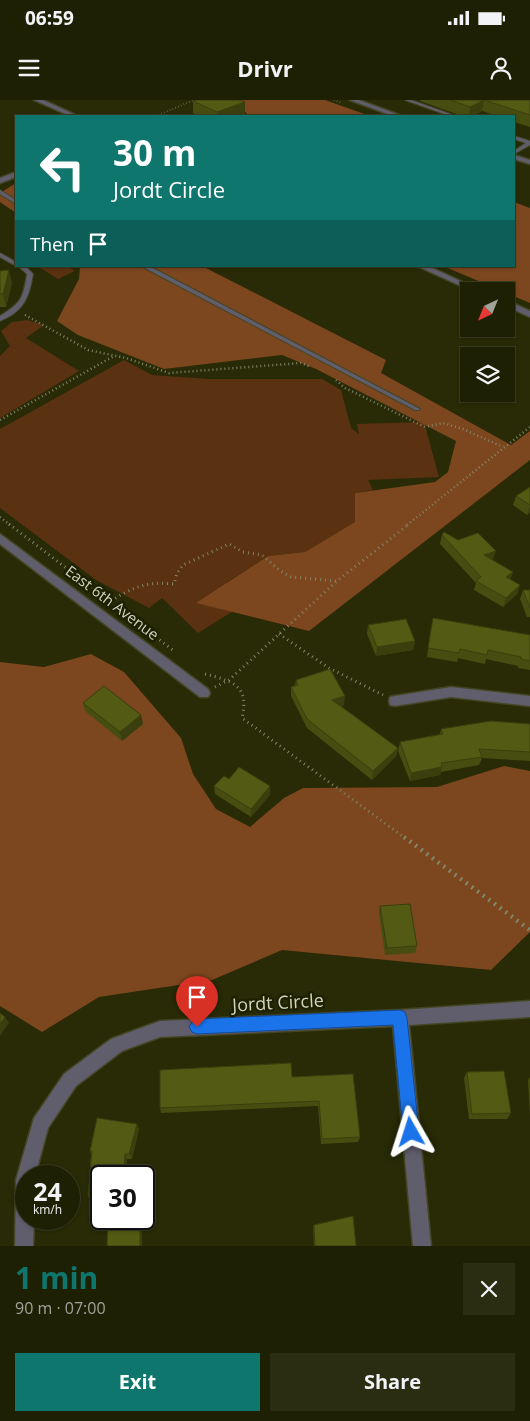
<!DOCTYPE html>
<meta charset="utf-8">
<style>
body{margin:0;font-family:"Open Sans",sans-serif;background:#2b2d13;color:#f1f3f6;height:100vh;display:flex;flex-direction:column;font-size:19px;white-space:nowrap}
*{box-sizing:border-box;margin:0}
p{font-size:16px;color:#a1a39a}
.icon{flex:none;width:28px;height:28px;fill:none;stroke:currentColor;stroke-width:2;stroke-linecap:round;stroke-linejoin:round}
.map{position:relative;height:1146px;overflow:hidden}
.side{display:flex;flex-direction:column;background:#1e2004;flex:1}
.side>*{flex:none}
.top-card{position:absolute;left:15px;top:15px;width:500px;height:152px;border-radius:0px;box-shadow:0 1px 4px #0004,0 0 0 1px #3c3e26;background:#0f766e;color:#fff;overflow:hidden}
.needle{width:32px;rotate:223deg}
.tools{position:absolute;left:460px;top:182px;display:grid;gap:10px}
.tools a{display:grid;place-items:center;width:55px;height:55px;border-radius:0px;background:#1e2004;box-shadow:0 1px 4px #0004,0 0 0 1px #3c3e26;font-size:25px}
.speed{position:absolute;left:15px;top:1065px;display:flex;gap:10px;font-size:25px;font-weight:700;text-align:center}
.speed>*{display:grid;place-content:center;width:65px;height:65px;border-radius:50%;background:#1e2004;box-shadow:0 1px 4px #0004,0 0 0 1px #3c3e26;line-height:1}
.speed small{font-size:12px;font-weight:400}
.speed .limit{border:2px solid #111;border-radius:8px;background:#fff;color:#111}
.pin{position:absolute;display:grid;place-items:center;width:42px;height:42px;color:#fff;margin:-51px -21px;border-radius:50% 50% 50% 0;rotate:-45deg;box-shadow:0 0 5px #0007}
.pin .icon{rotate:45deg}
.me{position:absolute;width:55px;margin:-28px;rotate:354deg;stroke-linejoin:round;filter:drop-shadow(0 0 4px #0008)}
.turn{display:flex;align-items:center;gap:18px;height:105px;padding:0 15px;font-size:22px}
.turn .icon{width:65px;height:65px;stroke-width:2.5}
.turn b{display:block;font-size:35px;line-height:42px}
.then{display:flex;align-items:center;height:48px;padding:0 15px;background:#0003;gap:10px;font-size:19px}
.round{display:grid;place-items:center;flex:none;width:52px;height:52px;border-radius:0px;background:#2b2d13}
.head{display:flex;align-items:center;justify-content:space-between;height:85px;padding:0 15px}
h1{font-size:30px;font-weight:700;line-height:38px;color:#0f766e}
.action{display:flex;gap:10px;margin-top:auto;padding:10px 15px}
.action a{flex:1;height:58px;border-radius:0px;background:#0f766e;color:#fff;font-size:20px;font-weight:700;line-height:58px;text-align:center}
.action a+a{background:#2b2d13;color:#f1f3f6}
.status{display:flex;justify-content:space-between;align-items:center;height:35px;padding:0 25px;background:#1e2004;direction:ltr}
.status svg{height:14px;fill:currentColor}
header{display:flex;justify-content:space-between;align-items:center;height:65px;padding:0 15px;background:#1e2004;font-size:22px;font-weight:700}
.map>svg:first-child{display:block}
.green{fill:#5a3111}
.forest{fill:#7c461e}
.lines{fill:none;stroke-linecap:round;stroke-linejoin:round}
.service-casing{stroke:#434623;stroke-width:2}
.minor-casing{stroke:#434623;stroke-width:3}
.path-far3{stroke:#838669;stroke-width:2;stroke-dasharray:0.5 2.5;stroke-linecap:butt}
.path-far2{stroke:#838669;stroke-width:2.5;stroke-dasharray:1 3;stroke-linecap:butt}
.path-far1{stroke:#838669;stroke-width:3;stroke-dasharray:1 4;stroke-linecap:butt}
.path{stroke:#838669;stroke-width:4.5;stroke-dasharray:2 5;stroke-linecap:butt}
.service{fill:#605d6d;fill-rule:evenodd}
.minor{fill:#605d6d;fill-rule:evenodd}
.wall{fill:#474d10}
.shaded-wall{fill:#3a3f0d}
.building{fill:#535a13;stroke:#3a3f0d}
.route{fill:#1a73e8;stroke:#114b97}
.labels{text-anchor:middle;stroke-width:5;stroke-linejoin:round;paint-order:stroke}
.street-label{font-size:15px;fill:#d0d4bf;stroke:#1e2100}
.near-street-label{font-size:18px;fill:#d0d4bf;stroke:#1e2100}
</style>
<div class="status"><b>06:59</b><svg viewBox="0 0 49 12"><path d="M0 12V9h3v3zM5 12V6h3v6zM10 12V3h3v9zM15 12V0h3v12zM26 1h20v11H26zM47 4h2v5h-2z"/></svg></div>
<header><svg class="icon" aria-label="menu" viewBox="0 0 24 24"><path d="M4 6h16M4 12h16M4 18h16"/></svg>Drivr<svg class="icon" aria-label="person" viewBox="0 0 24 24"><circle cx="12" cy="8" r="4"/><path d="M4 21q1-7 8-7t8 7"/></svg></header>
<div class="map">
<svg width="530" height="1146" viewBox="0 0 530 1146">
<rect width="100%" height="100%" fill="#282b05"/>
<path class="green" d="M37,166H67L75,171L58,179Z
M27,220L44,225L26,238L79,271L0,318V256L10,246L1,231L12,222Z
M124,260L152,275L209,279H322L341,290L351,328L359,334L357,324L424,322L439,377L368,380L373,390L355,393L356,422L305,452L268,456L226,483L246,503L198,533L162,498L149,508L96,480L0,408V329Z"/>
<path class="forest" d="M234,0H325L370,16H247L248,15Z
M16,83V113L0,102V93Z
M514,102L530,108V203L506,193V191H502L443,166H514Z
M80,166H202L386,260L381,273L511,345L530,331V360L309,531L196,503L268,456L305,452L355,422V393L435,382L448,372L456,341L316,269L282,255L164,269L78,235L57,221L79,179Z
M91,554L124,572L181,638L193,674L216,709L250,727L284,698L303,688L437,687L504,666L530,671V832L491,870L282,850L212,880L99,897L42,932L0,906V562L44,567Z"/>
<g class="lines">
<g class="service-casing">
<path id="service" d="M405,0H411L456,16H450Z
M514,36L530,41V45L514,54V51L526,43L514,39Z
M0,90L16,100V104L0,94Z
M0,153L16,162V166L0,157Z
M18,166H25L33,174C29,198 24,211 0,221V216C21,203 23,199 27,174Z
M141,166H149L420,309L419,310H415Z"/>
</g>
<g class="minor-casing">
<path id="minor" d="M34,0H43L78,16H70Z
M350,0H359L402,16H393Z
M514,55L530,60V64L514,59Z
M16,72V77L0,83V78Z
M417,166H428L482,191H472Z
M506,200L530,211V217L506,206Z
M0,434L208,589L210,593L208,597H200L0,444Z
M451,587L530,596V606L451,597L395,606L390,605L389,601L390,597L395,596Z
M530,901V917L409,925L431,1146H413L393,926L160,937L122,951L76,986L48,1028L35,1076H26V1119H34L33,1146H15L16,1080L34,1018L64,974L111,939L160,921L400,910Z"/>
</g>
<path class="path-far3" d="M334,0L342,3
M156,16L194,0"/>
<path class="path-far2" d="M25,215L88,250L126,258L169,273L301,263L311,267
M336,280L345,288L425,327L443,323L463,329L503,347
M0,320L114,256
M0,417L10,425
M407,425L530,327"/>
<path class="path-far1" d="M9,424L174,551
M111,501C132,487 149,481 174,484L177,473L183,465L229,444L243,452L262,455L279,470L291,477L337,481
M279,534L329,568L383,595
M205,574C232,581 250,585 242,618L405,738
M215,587L229,580L337,481L409,424"/>
<path class="path" d="M404,737L530,830"/>
<use href="#service" class="service"/>
<use href="#minor" class="minor"/>
</g>
<path class="wall" d="M420,0H530V27L514,22V16H497L482,11L473,16H462L420,1Z
M193,1L245,14L239,16H201L193,13Z
M0,171L12,183L6,207H0Z
M530,387V413L527,415L513,405L516,396Z
M442,435L493,460L513,472L510,479L520,485L517,494L503,507L474,490L476,483L440,444Z
M523,490H530V517H527L520,499Z
M368,525L415,541L413,550L376,556L367,534Z
M431,527L530,535V570L518,568V566L486,559L485,564L458,558L457,562L427,557Z
M296,580L344,605L341,606L398,648L396,656L372,680L307,628L291,596V587L295,585Z
M83,603L141,615L143,624L122,641L85,611Z
M530,624V661L482,658L479,665L441,672L440,675L410,681L398,651L400,642L440,634L441,629Z
M229,679L270,686V695L251,717L215,694L214,686Z
M380,806L417,846L415,853L385,855L379,813Z
M467,972L511,1013L507,1019H469L464,978Z
M292,977L360,1037L358,1042L321,1044L318,1006L161,1013L160,1008Z
M530,977V1015L528,980Z
M137,1024L139,1029L132,1059H127L126,1076H101V1100H91L88,1096L91,1054L90,1051Z
M314,1125L356,1146H314L313,1128Z"/>
<path class="shaded-wall" d="M484,0L482,11L473,16H469L470,7Z
M245,2V14L239,16H217V12Z
M9,170L12,183L6,207L3,194Z
M530,406V413L527,415Z
M496,451L493,460L482,464L484,455Z
M513,472L510,481L506,477Z
M520,485L517,494L503,507L506,498Z
M415,541L413,550L376,556L377,547Z
M345,596L344,605L332,609V600Z
M141,615L143,624L122,641L120,632Z
M398,648L396,656L372,680L373,671Z
M442,667L440,675L410,681L411,673Z
M270,686V695L251,717V709Z
M5,917L9,923L0,936V924Z
M137,1024L139,1029L132,1059L129,1054Z
M125,1054L127,1059L126,1076H124Z
M140,1119L142,1123V1146H140Z"/>
<path class="building" d="M197,0H240L245,2L217,12L193,1Z
M450,0H484L470,7Z
M484,0H530V15Z
M9,170L3,194H0V171Z
M530,387V405L516,396Z
M444,432L458,440L478,433L496,451L484,455L513,472L506,477L520,485L506,498L476,481L481,477L442,435Z
M523,490H530V508Z
M433,518L530,535V561L521,559V557L488,550L487,555L460,549L459,553L428,548Z
M406,519L415,541L377,547L368,525Z
M330,569L345,596L332,600L398,648L373,671L307,619L291,587L298,585L296,580Z
M104,586L141,615L120,632L83,603Z
M491,621L530,624V652L479,649L482,657L441,663L442,667L411,673L400,642L443,634L441,629Z
M239,667L270,686L251,709L214,686L224,676L229,679Z
M410,804L417,846L387,848L380,806Z
M0,913L5,917L0,924Z
M291,963L292,977L353,974L360,1037L322,1039L319,1001L160,1008V970Z
M504,971L511,1013L472,1014L467,972Z
M97,1018L137,1024L129,1054H125L124,1076H101V1095L88,1096L92,1051H90Z
M353,1116L356,1146H315L314,1125Z
M108,1119H122V1120L140,1119V1146H107Z"/>
<path class="route" d="M400,910L405,912L407,918L419,1032L417,1037L411,1040L406,1037L403,1032L393,925L197,934L192,932L189,927L192,922L197,919Z"/>
<g class="labels">
<g class="street-label">
<text transform="translate(112 503) rotate(37)" y="5">East 6th Avenue</text>
</g>
<g class="near-street-label">
<text transform="translate(278 903) rotate(-3)" y="6">Jordt Circle</text>
</g>
</g>
</svg>
<div class="tools">
<a><svg class="needle" viewBox="-14 -14 28 28"><path d="M0-13l5 13h-10z" fill="#e53935"/><path d="M0 13l5-13h-10z" fill="#a1a39a"/></svg></a>
<a><svg class="icon" aria-label="layers" viewBox="0 0 24 24"><path d="M12 4l9 5-9 5-9-5zM3 14l9 5 9-5"/></svg></a>
</div>
<div class="speed"><div>24<small>km/h</small></div><div class="limit">30</div></div>
<div class="pin" style="left:197px;top:927px;background:#d93025"><svg class="icon" aria-label="arrive" viewBox="0 0 24 24"><path d="M6 21V4h12l-3 4 3 4H6"/></svg></div>
<svg class="me" style="left:411px;top:1032px" viewBox="-20 -20 40 40"><path d="M0-17L14 15 0 8-14 15z" fill="#1a73e8" stroke="#fff" stroke-width="4"/></svg>
<div class="top-card">
<div class="turn"><svg class="icon" aria-label="left" viewBox="0 0 24 24"><path d="M17 20v-9H6M10 6l-5 5 5 5"/></svg><div><b>30 m</b>Jordt Circle</div></div>
<div class="then">Then<svg class="icon" aria-label="arrive" viewBox="0 0 24 24"><path d="M6 21V4h12l-3 4 3 4H6"/></svg></div>
</div>
</div>
<section class="side">
<div class="head"><div><h1>1 min</h1><p>90 m · 07:00</p></div><a class="round"><svg class="icon" aria-label="close" viewBox="0 0 24 24"><path d="M6 6l12 12M18 6L6 18"/></svg></a></div>
<div class="action"><a>Exit</a><a>Share</a></div>
</section>
